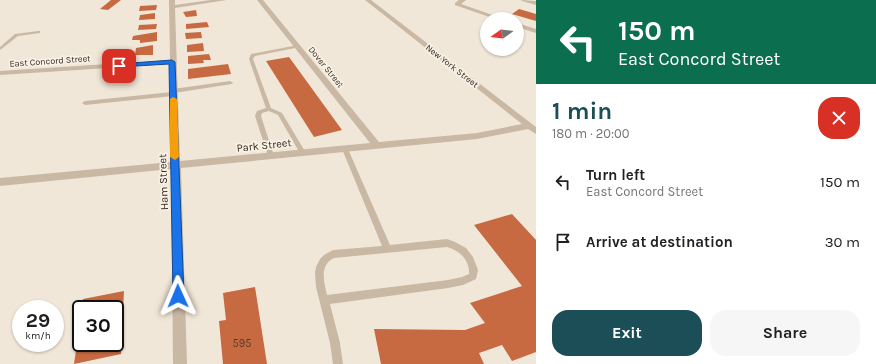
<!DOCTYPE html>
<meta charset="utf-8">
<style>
body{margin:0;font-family:Karla,sans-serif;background:#f6f6f6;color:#202124;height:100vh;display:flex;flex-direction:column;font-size:15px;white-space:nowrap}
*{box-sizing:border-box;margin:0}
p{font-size:13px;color:#757577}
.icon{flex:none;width:22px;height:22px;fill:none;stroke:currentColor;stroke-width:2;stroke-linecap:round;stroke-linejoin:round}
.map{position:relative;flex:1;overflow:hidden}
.drawer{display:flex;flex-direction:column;background:#fff;width:340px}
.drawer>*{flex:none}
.top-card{background:#0b6e4f;color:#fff;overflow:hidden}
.needle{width:26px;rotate:256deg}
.tools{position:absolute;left:480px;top:12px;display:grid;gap:8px}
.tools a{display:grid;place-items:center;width:44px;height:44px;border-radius:50%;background:#fff;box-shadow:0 1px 3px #0004;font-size:20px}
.speed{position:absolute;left:12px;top:300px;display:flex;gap:8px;font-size:20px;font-weight:700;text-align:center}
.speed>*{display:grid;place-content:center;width:52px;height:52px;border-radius:50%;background:#fff;box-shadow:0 1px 3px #0004;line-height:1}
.speed small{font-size:10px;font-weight:400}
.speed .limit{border:2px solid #111;border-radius:6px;background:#fff;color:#111}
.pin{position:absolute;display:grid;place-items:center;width:34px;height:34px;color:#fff;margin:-17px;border-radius:8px;box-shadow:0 2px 6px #0006}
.me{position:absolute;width:44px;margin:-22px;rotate:359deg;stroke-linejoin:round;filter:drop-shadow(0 0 3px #0008)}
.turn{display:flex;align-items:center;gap:14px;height:84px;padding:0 16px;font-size:18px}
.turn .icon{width:52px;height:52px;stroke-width:2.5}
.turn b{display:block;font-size:28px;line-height:34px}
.round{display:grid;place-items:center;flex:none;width:42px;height:42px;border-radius:16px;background:#f6f6f6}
.head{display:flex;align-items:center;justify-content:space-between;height:68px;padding:0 16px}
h1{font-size:24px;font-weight:700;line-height:30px;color:#1b4e56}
.action{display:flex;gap:8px;margin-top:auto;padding:8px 16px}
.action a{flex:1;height:46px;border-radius:16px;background:#1b4e56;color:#fff;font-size:16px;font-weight:700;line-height:46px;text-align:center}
.action a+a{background:#f6f6f6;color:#202124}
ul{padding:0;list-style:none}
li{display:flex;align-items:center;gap:12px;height:60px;padding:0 16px}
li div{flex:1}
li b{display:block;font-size:15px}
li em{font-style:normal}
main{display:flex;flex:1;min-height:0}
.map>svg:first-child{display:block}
.building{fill:#c76a41}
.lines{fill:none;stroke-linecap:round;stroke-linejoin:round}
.service{fill:#c9b8a4;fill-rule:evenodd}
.minor{fill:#c9b8a4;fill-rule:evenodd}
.route{fill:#1a73e8;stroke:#114b97}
.slow{fill:#f59e0b}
.labels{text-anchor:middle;stroke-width:3.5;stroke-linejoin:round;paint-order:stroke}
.far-street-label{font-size:9px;fill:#342b26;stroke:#f9f1e4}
.street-label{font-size:11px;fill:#342b26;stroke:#f9f1e4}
.near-number-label{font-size:11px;fill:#593b2d}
</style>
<main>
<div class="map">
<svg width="536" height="364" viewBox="0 0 536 364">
<rect width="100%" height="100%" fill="#f1e7d8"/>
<path class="building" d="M111,0H121L108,10L100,9Z
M157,5L156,10L139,11L140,6Z
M519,9L536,14V21L512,14Z
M196,10L197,16L186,17L183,12Z
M155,13V19L139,20L140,15Z
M207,22L209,27L186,29V24Z
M157,24L156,29L138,30L139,25Z
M157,32V41L140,43V40H132L133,36Z
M201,32L202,38L186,39L185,33Z
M203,43L204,51L187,52V45Z
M153,45V55H135L136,48Z
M209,54L211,60H203L204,63L188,64V56Z
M289,57L342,130L314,137L266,61Z
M228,64L231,74L188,79V69Z
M512,214L536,240V352L512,361L502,345L479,353L484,364H381L374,329L465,330L485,323L470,303L522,286L474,225Z
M255,287L267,364H223L219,321L226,320L223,293Z
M124,291L121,354L74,364L80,323L81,343H115V309H82L83,299Z"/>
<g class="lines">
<path class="service" d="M38,31H40V33L18,36L0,50V47L15,34Z
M298,45H300V47L255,56L253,59L271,108L282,113L306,153L303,155H301L278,115L269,111L262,113L261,116L274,156L271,158L268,156L255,116L257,111L266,108L249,59L251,54Z
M230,81L233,83L232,84L174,93L176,94L173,96L85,105L82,103L85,101L172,92L170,91L173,89Z
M343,147H345L348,149L390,245L447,239L455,242L466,248L473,257L478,270L476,279L463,285L448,288L330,304L340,343L343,364H333L330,343L316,287L315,273L316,267L320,259L324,255L333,250L382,246L342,149ZM447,247C459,250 470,260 469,274L462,277L448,280L327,295C324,282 319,265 334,258Z"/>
<path class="minor" d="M169,0H175V5L211,0H227L175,8L180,161L370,143L257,0H263L379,142L477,133L522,124L365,0H371L536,127V134L528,129L477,139L181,168L187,364H173L171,169L0,186V178L171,162L170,64L0,75V71L170,60Z
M459,0H466L461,4L504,19H495L455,5V3Z
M521,0L536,1V5L522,1Z
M517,23L536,29V33L517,27Z"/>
</g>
<path class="route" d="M172,60L175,62L184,296L183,300L178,302L174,300L173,296L169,64L119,67L115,66L119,64Z"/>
<path class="slow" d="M173,97L177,99L179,157L175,160L170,157V99Z"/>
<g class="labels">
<g class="far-street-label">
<text transform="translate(50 61) rotate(-4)" y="3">East Concord Street</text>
<text transform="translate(452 66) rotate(38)" y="3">New York Street</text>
<text transform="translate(326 67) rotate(51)" y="3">Dover Street</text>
</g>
<g class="street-label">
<text transform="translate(264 145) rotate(-6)" y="4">Park Street</text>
<text transform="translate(163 182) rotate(-92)" y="4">Ham Street</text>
</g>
<g class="near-number-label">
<text x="242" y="347">595</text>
</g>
</g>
</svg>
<div class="tools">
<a><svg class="needle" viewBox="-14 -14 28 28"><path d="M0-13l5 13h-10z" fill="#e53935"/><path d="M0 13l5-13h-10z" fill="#757577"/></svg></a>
</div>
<div class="speed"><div>29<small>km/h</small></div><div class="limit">30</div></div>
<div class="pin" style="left:119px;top:66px;background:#d93025"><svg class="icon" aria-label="arrive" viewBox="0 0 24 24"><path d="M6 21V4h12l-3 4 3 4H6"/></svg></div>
<svg class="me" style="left:178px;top:296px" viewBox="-20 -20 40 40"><path d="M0-17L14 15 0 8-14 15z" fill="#1a73e8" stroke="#fff" stroke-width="4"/></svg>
</div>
<section class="drawer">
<div class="top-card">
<div class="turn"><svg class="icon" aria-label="left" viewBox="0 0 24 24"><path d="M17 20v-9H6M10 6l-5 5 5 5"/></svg><div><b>150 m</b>East Concord Street</div></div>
</div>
<div class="head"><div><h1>1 min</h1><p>180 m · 20:00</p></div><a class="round" style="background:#d93025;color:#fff"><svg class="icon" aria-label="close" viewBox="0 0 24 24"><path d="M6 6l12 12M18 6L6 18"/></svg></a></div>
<ul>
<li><svg class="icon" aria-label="left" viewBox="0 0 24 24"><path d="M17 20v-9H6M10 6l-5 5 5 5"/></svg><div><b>Turn left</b><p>East Concord Street</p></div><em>150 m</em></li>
<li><svg class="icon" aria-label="arrive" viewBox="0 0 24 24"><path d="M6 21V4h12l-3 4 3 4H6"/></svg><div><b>Arrive at destination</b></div><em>30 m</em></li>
</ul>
<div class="action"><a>Exit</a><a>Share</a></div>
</section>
</main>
